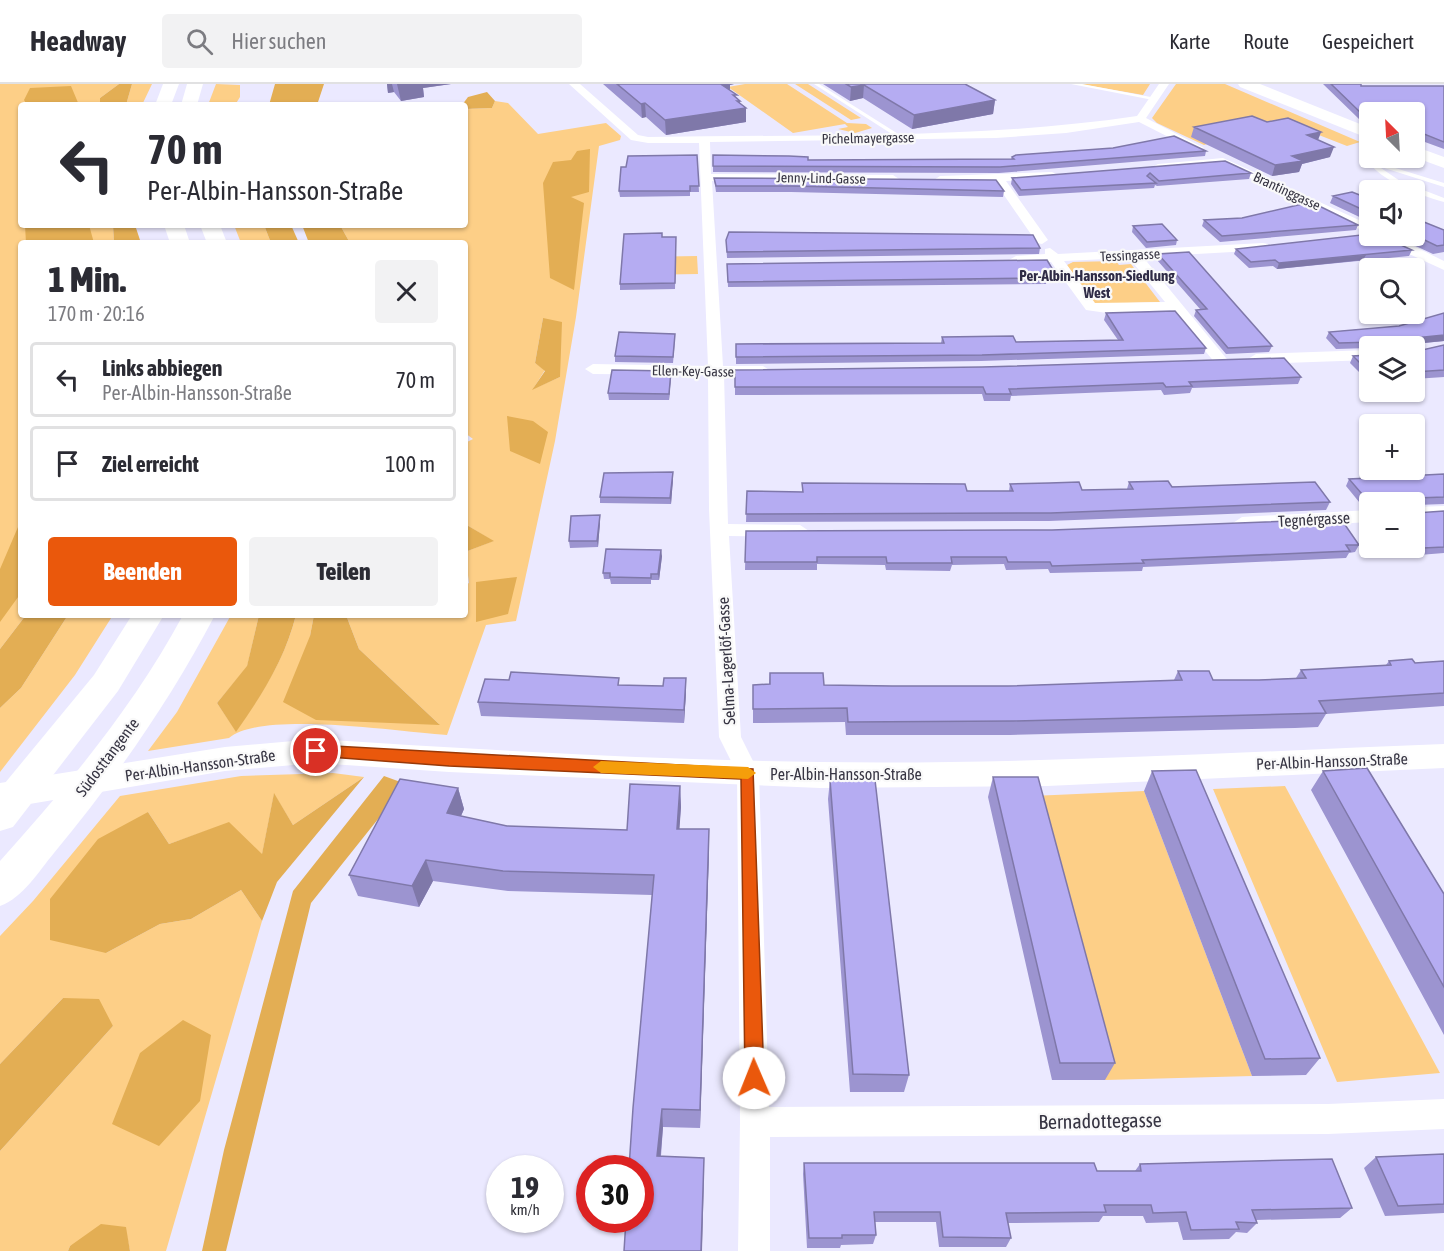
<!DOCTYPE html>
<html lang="de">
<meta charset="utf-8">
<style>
body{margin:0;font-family:"Asap Condensed",sans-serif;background:#f2f2f3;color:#2b2b33;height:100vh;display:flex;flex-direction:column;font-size:22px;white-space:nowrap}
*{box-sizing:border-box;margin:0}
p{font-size:20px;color:#7c7c81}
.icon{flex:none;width:33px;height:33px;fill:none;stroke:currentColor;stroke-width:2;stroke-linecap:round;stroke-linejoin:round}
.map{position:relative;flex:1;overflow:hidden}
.drawer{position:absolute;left:18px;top:156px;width:450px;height:378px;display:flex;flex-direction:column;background:#fff;border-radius:6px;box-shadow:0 2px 4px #0004}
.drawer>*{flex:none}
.hud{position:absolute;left:18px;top:18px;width:450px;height:126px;border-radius:6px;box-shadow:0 2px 4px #0004;background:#fff;color:#2b2b33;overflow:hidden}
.needle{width:39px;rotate:336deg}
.fabs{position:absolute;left:1359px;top:18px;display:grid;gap:12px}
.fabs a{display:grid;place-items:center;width:66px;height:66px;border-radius:6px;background:#fff;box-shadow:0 2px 4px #0004;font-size:30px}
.speed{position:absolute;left:486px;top:1071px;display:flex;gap:12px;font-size:30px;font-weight:700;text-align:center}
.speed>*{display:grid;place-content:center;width:78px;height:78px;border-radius:50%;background:#fff;box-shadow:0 2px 4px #0004;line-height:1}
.speed small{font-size:15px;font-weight:400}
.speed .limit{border:9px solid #d22;background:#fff;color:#111}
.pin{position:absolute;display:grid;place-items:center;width:51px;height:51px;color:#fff;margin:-26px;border:3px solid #fff;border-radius:50%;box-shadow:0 2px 6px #0007}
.me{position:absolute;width:66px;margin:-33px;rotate:359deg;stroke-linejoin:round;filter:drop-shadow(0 0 4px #0008)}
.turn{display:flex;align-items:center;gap:21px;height:126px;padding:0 30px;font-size:27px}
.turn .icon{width:78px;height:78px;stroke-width:2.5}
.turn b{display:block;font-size:42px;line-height:51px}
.round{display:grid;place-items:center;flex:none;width:63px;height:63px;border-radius:6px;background:#f2f2f3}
.head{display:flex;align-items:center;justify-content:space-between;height:102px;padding:0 30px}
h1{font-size:36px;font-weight:800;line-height:45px}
.action{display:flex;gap:12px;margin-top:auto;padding:12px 30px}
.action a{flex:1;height:69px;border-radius:6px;background:#ea580c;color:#fff;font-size:24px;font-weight:800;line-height:69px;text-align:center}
.action a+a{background:#f2f2f3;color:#2b2b33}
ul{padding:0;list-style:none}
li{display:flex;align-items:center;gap:18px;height:75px;margin:0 12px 9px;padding:0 18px;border:3px solid #e1e1e2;border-radius:6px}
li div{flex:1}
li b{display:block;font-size:22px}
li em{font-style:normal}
header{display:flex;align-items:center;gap:36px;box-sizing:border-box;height:84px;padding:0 30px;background:#fff;border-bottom:2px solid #e1e1e2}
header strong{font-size:28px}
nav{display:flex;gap:33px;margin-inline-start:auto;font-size:21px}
.search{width:420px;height:54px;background:#f2f2f3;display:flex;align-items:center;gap:15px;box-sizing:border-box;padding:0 21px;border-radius:6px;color:#7c7c81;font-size:22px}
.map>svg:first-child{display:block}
.green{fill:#fdcf87;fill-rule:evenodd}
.forest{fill:#e3ae54}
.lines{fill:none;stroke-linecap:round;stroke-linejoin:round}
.lane{fill:#fff;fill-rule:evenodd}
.street{fill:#fff;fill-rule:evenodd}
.secondary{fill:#fff;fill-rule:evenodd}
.primary{fill:#fff;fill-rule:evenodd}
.highway{fill:#fff;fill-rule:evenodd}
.wall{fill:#9c94d0}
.shaded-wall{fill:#7f78a9}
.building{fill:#b5acf2;stroke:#7f78a9;stroke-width:1.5}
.route{fill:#ea580c;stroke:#983908;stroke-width:1.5}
.slow{fill:#f59e0b}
.labels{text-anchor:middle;stroke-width:4.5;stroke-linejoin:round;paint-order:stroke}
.far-street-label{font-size:14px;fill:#373543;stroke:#f9f9f9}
.far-neighbourhood-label{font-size:15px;font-weight:bold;fill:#2f2b46;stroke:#f9f9f9}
.street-label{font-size:16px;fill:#373543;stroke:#f9f9f9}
.near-street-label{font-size:20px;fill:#373543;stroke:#f9f9f9}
</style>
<header>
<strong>Headway</strong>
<div class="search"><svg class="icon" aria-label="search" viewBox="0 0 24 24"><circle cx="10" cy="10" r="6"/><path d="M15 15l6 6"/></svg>Hier suchen</div>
<nav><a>Karte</a><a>Route</a><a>Gespeichert</a></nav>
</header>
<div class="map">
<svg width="1444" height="1167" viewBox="0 0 1444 1167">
<rect width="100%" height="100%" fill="#ebe9ff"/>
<path class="green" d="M0,0H119L100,14V21H21V141H113L114,159H21V531H26L0,565Z
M132,0H152L142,21H126Z
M216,0L240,1V13L235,21H208Z
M745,0H787L847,39L866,40L872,44L855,49L838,45L848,43L845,40L793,49L728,3Z
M795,0H808L861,34L851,36Z
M1080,0H1150L1143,11Z
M1176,0H1225L1360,58L1347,62L1283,37L1204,61L1157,39L1152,34Z
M495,17L508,19L538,50L606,39L621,52L620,56L599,62L576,233L555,357L516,537L486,541L447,651C401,648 261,626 229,654L148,667L177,628L231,531H259L247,583L217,619L236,647C262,610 285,575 296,531H314L310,552L440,641L359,565L346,531H465V501L469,499L465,468L493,457L465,440V359L473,355L465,349V335L468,333H465V159H350L340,141H465V25L492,24ZM543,234L560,293L533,305L545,286L535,279Z
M234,141H264L271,159H241Z
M697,172L698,190L639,191V173Z
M1116,177L1119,181L1131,180L1160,218L1094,220L1067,181L1073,178Z
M68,531H113L75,591L0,688V624L21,604Z
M333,689L364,693L293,741L274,710L262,771L229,739L169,760L148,728L106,869L160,840L191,835L241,806L262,837L166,1167H130L125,1143L70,1162L68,1167H0V1067L113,942L63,914L0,980V852L33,817L120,712L241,692Z
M1285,702L1440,989L1337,998L1213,705Z
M1144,707L1252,992L1105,996L1032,712Z"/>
<path class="forest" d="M119,0H132L126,21H100V14Z
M275,0H324L317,21H269Z
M71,2L79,21H27L24,16L30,4Z
M487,8L495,17L492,24L465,25V21H462L468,13Z
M590,65L589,108L571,113L584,119L574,206L550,194L543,99L553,78L571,76L577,67Z
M25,141H89L94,159H26Z
M113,141H135L141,159H114Z
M264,141H291L299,159H271Z
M302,141H340L350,159H309Z
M543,234L562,238L560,293L532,306L545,287L535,279Z
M507,332L533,337L548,348L540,380L510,367Z
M21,436V509L0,538V485Z
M465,440L494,457L465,468Z
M517,493L508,530L476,538V498Z
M26,531H68L21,604L0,624V565Z
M259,531H296C285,575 262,611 236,648L217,619L247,582Z
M314,531H346L359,565L440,641L316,636L283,618L310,552Z
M384,692L406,700L311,819L226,1167H202L224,1066L293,807Z
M364,693L277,798L262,837L241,806L191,835L160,840L106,869L50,856V815L98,755L148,728L169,760L229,738L262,770L274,709L293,741Z
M63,914L99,915L113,942L0,1067V980Z
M183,936L211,951L200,1017L159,1062L112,1040L140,969Z
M101,1140L126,1143L130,1167H68L70,1162Z"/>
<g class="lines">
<path class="lane" d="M814,0H819L903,53L898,54Z
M1071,0H1082L1156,14L1153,16Z
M1370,60V66L1367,68L1375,79H1379L1444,99V103L1378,82L1400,97L1444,114V118C1416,110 1376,96 1361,68Z"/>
<path class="street" d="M569,0H580L638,51L648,53C811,50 975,56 1137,32L1159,0H1169L1146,34L1204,64L1194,66L1139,38L1066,49L996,54L710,58L711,90L893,91L899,95L893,99L712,97L723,282H763L771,287L763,292L724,291L728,440L800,441L809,447L800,453L729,452L741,653L759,689L769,1023L1328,1020L1444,1015V1045L1328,1050L770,1053V1167H738L740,1038L737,689L719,653L709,425L708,291L593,290L585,285L593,280L708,282L699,59H648L631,56Z
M1223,74L1370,141V150L1222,81L1158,86L1152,83L1158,80Z
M1052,88L1056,90V94L1006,97L1048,156L1042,160L1037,159L995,98L940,100L934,96L940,92Z
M1383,152H1393L1444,177V186L1383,158Z
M1263,159L1268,160V166L1143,173L1226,274L1229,277L1221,282L1216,280L1171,226L1107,229L1086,226L1051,178L1016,180L1009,176L1016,172L1045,170V165L1050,164L1058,170ZM1129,174L1165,218L1095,219L1064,177Z
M1370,266V276L1256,280L1248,275L1256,270Z
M1444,422V432L1414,434V423Z
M1370,426V438L1242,445L1233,439L1242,433Z"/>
<path class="secondary" d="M316,655C484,666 652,676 820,678C1028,681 1236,668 1444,660V684L1047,702L820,704L449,688L316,679L225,687L0,725V699L225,663Z"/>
<path class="primary" d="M1238,0H1260L1370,44V55L1240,3Z
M1414,62L1444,73V84L1414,73Z"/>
<path class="highway" d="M163,0H179L171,21H155Z
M187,0H203L197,21H181Z
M164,141H184L190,159H170Z
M200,141H220L227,159H207Z
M132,531H164L118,607L13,743L0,747V705L94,591Z
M183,531H215C170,617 116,694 54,769C38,788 24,813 0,822V777C69,700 134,622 183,531Z"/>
</g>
<path class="wall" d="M387,0H451L423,4L424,13L401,17L394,8L388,9Z
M603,0H734L730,1V6L740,17V20L746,38L666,51L646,33L642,34Z
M823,0H965L995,16L993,30L912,45L863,14L850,17Z
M1323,0H1361V2H1444V65L1414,54V28H1370V36L1360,32L1359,35Z
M1267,38L1321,48L1318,56L1330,73L1302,80L1299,88L1272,92L1191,53L1194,43Z
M1206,67L1205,72L999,89L713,88V71L808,76L1011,75L1012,73Z
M697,71L699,108H690V112L620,113L619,107L626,83Z
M1225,77L1251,89L1249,95L1157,102L1155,101L1154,104L1019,112L1011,100L1012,94Z
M714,94L1004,107L1003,113L791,108H716Z
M1333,112L1370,115V138L1330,119Z
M1204,136L1358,141L1356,146L1220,158L1202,142Z
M1133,142L1177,156L1176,161L1146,164L1132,148Z
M1444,146V168L1433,170L1394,152H1414Z
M676,153L675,205L620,206V200Z
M726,156L1040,164L1039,170L727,174Z
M1236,165L1412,166L1409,172L1277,185L1273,182L1249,184L1234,170Z
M1158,170L1272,262L1269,268L1226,270L1194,232L1196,226L1200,225L1157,176Z
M727,180L1053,186L1051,192H1046L1047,194L1046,200L728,203Z
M1106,229L1206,264L1204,270L981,277L736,280V260L941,259L942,253L1016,258L1118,256L1104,236Z
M1444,229V258V257L1415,260V264L1418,267L1444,261V293L1414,295V262H1370V264L1336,265L1326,254L1329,248L1399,242Z
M675,256L673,279L615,278V272Z
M1370,271V297H1368L1350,279L1353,272Z
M735,286L1301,293L1298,300L1192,304L1190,309L1164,311L1161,306L1011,312L1010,317H984L982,310L735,311Z
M671,287L669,316H609L608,309Z
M1364,388L1406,392L1444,390V420L1416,421V429L1444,427V469L1419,471L1413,464L1399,465L1398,464H1414V418H1370V424H1364L1346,402L1349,395H1361Z
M673,395L671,420L600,419V413Z
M1129,398L1330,418L1326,426L1049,437L746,438L747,407L802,408V399L967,407H1009L1010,400L1082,406L1127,405Z
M600,438L598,463L570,464L569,457Z
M746,447L1359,461L1355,468L1349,469L1346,474L1167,482L1143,483L1142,487L1050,489L1048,485L1006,486L1004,480L952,481L950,487L886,486L885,481L817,480V486H745Z
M662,472L659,496H651V500H611L610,495H604L603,489Z
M1389,577L1415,579L1444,577V622L1326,630L1318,643L1295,644L1010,651H846L845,638L753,639V601L769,600L770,589L824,601L892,602H1008L1174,596L1178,587L1213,596H1259L1296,594L1301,586L1386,581Z
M686,594V608L684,639L481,632L478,618L619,601L663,602Z
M1152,687L1320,974L1306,991L1252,992L1144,707Z
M1323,687L1444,810V951L1311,706Z
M993,693L1115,979L1105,996H1052L988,713Z
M830,696L909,991L904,1008H850L828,715Z
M680,702L681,723L679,745L709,766L700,1044L663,1043L661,1072L704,1091L624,1167L652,811L508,807L433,797L419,823L358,812L349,791L458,704L464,725L461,732L507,742L627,746Z
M1444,1070V1129L1385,1132L1364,1084L1376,1073Z
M804,1079L1097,1087H1135L1140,1080L1352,1124L1340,1134L1256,1136L1257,1139L1247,1149L1236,1148L1229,1155L1183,1156L1178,1138L1146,1139L1143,1132H1103L1099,1138L1008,1139L1011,1154L1006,1163H939L936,1138H875L876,1151L873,1160L841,1161L840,1164H807L803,1090Z"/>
<path class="shaded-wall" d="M387,0H392L394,8L388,9Z
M397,0H451L423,4L424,13L401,17Z
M716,0H734L730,1V13Z
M864,1L863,14L850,17L851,3Z
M995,16L993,30L912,45L914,31Z
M740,17V25L746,24V38L666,51L665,36Z
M645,19L646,33L642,34L641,20Z
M1321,48L1317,58L1307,51Z
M1334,63L1330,73L1302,80L1299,88L1272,92L1275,81L1292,72Z
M1366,171L1363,176L1277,185L1279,179Z
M1444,251V257L1412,260L1415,254Z
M671,287V293L669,316V310Z
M673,388V395L671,420L670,414Z
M600,431V438L598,463L597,457Z
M661,466L662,472L659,496L658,490Z
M686,594V608L684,639V626Z
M680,702L681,723L678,766L677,745Z
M458,704L464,725L453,750L447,729Z
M709,745V766L700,1044V1026Z
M426,776L433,797L419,823L412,802Z
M662,1025L663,1043L659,1089L657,1072Z
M704,1074V1091L702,1167H701Z"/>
<path class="building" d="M617,0H727L722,1L737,11H733L740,17H737L746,24L665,36L645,19L641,20Z
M846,0H965L995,16L914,31L864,1L851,3Z
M1331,0H1361V2H1444V58L1414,46V28L1370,29L1361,26V29Z
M1252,32L1267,38L1288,34L1321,48L1307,51L1334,63L1292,72L1303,77L1275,81L1194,43Z
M1174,52L1206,67L1000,83L713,82V71L789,72L808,73V76L1014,75L1012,73L1016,71L1113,64Z
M697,71L699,102H690V107H619L621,83H626L628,72Z
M1225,77L1251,89L1159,97L1150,89L1147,92L1156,99L1021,106L1012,94Z
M714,94L996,96L1004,107L792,102H716Z
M1352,108L1370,115V129L1333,112Z
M1311,118L1358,141L1222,152L1204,136L1242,134Z
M1414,134L1444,146V161L1437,162L1414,151Z
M1162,140L1177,156L1147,158L1133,142Z
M729,148L1033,151L1040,164L727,168L726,156Z
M662,149V153H676L675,199L620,200L624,150Z
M1370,150V152H1381L1412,166L1279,179L1275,176L1251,178L1236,165Z
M1189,168L1272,262L1228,264L1196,226L1207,225L1158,170Z
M1047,176L1053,186H1043L1047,194L728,198L727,180Z
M1175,227L1206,264L982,271L736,273V260L944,259L942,253L1013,252L1016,258L1123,256L1106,229Z
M1444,229V251L1415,254V264L1418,267L1444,261V286L1414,288V262H1375V258L1339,259L1329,248L1399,242Z
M619,248L675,250L673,273L615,272Z
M1370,271V289L1353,272Z
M1284,274L1301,293L1189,298L1192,302L1166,303L1163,299L1009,305L1011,310H986L983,303H735V286L982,283Z
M612,286L671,287L669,310L608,309Z
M1400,386L1406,392L1444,390V413L1416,414V429L1444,427V463L1423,464L1417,457H1414V418H1375V417H1368L1349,395L1370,394L1364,388Z
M673,388L670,414L600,413L604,389Z
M1168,397L1172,403L1315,398L1330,418L1051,429L746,430L747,407L803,408L802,399L965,400L967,407H1013L1010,400L1049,399L1079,398L1082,406L1133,405L1129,398Z
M600,431L597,457H569L571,432Z
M1341,435L1359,461H1346L1350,467L1142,476L1144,479L1052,482L1050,478H1008L1006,473H951L952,479H887L886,473H817V478H745L746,447L1052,446Z
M606,465L661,466L658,490H651V494L610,493V489H603Z
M1412,575L1415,579L1444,577V609L1319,617L1326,629L1013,637L848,638L847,624L753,625V601L770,600V589H823L824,601L892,602H1008L1182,596L1178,587H1209L1213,596H1259L1306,594L1301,586L1391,581L1389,577Z
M511,588L619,594L618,601L663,602L664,594H686L684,626L478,618L485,595L509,596Z
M1367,684L1444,810V903L1323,687Z
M1196,686L1320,974L1265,975L1152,687Z
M993,693H1038L1115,979H1060Z
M400,695L458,704L447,729L507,742L627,746L630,700L680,702L677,745H709L700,1026L662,1025L657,1072L704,1074L701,1167H624L626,1136H640V1084H629L633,1024L654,791L503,787L426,776L412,802L349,791Z
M830,696H875L909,991L853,990Z
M1444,1070V1120L1398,1122L1376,1073Z
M1332,1075L1352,1124L1252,1126L1257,1139L1236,1138L1239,1145L1191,1146L1186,1128L1153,1129L1151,1121H1104L1106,1128L1006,1129L1011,1154L943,1153L940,1128H874L876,1151H842V1154H809L804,1079H1094L1097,1087H1141L1140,1080Z"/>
<path class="route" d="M316,661L753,685L764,994L761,1000L754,1003L748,1000L745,994L741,695L449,682L316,672L309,667Z"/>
<path class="slow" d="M601,677L748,683L756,689L748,695L601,689L593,683Z"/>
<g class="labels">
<g class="far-street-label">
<text transform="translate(868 54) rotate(-1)" y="5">Pichelmayergasse</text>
<text transform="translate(821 94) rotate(1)" y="5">Jenny-Lind-Gasse</text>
<text transform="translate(1287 107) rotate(25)" y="5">Brantinggasse</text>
<text transform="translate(1130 171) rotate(-3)" y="5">Tessingasse</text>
<text transform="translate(693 287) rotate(1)" y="5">Ellen-Key-Gasse</text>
</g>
<g class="far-neighbourhood-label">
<text x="1097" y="197">Per-Albin-Hansson-Siedlung<tspan x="1097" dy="17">West</tspan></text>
</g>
<g class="street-label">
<text transform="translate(1314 435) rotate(-3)" y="6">Tegnérgasse</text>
<text transform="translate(726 577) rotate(-93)" y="6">Selma-Lagerlöf-Gasse</text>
<text transform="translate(107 673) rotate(-53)" y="6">Südosttangente</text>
<text transform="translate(1332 677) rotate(-2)" y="6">Per-Albin-Hansson-Straße</text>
<text transform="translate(200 681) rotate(-8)" y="6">Per-Albin-Hansson-Straße</text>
<text x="846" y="696">Per-Albin-Hansson-Straße</text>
</g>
<g class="near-street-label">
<text transform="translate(1100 1037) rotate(-1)" y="7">Bernadottegasse</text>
</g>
</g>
</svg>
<div class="fabs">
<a><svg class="needle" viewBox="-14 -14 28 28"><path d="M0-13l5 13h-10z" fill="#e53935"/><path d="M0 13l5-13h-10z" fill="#7c7c81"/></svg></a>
<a><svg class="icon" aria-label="sound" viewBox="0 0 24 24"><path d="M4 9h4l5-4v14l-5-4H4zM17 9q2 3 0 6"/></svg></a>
<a><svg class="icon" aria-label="search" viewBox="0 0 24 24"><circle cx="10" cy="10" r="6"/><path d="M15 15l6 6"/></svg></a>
<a><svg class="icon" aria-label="layers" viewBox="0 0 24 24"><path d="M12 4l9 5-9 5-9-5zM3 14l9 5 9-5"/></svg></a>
<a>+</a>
<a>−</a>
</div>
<div class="speed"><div>19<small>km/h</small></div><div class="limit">30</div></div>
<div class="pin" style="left:316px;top:667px;background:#d93025"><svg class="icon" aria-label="arrive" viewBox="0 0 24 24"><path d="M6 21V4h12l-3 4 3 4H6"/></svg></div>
<svg class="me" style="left:754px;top:994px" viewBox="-20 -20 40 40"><circle r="19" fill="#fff"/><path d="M0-13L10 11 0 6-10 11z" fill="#ea580c"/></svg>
<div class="hud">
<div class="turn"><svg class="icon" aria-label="left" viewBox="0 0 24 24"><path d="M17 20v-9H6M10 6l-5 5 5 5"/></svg><div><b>70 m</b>Per-Albin-Hansson-Straße</div></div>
</div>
<section class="drawer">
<div class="head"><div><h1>1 Min.</h1><p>170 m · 20:16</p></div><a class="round"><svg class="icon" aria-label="close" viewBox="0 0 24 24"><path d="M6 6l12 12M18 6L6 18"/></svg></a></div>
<ul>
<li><svg class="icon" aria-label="left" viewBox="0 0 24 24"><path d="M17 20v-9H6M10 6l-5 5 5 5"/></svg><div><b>Links abbiegen</b><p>Per-Albin-Hansson-Straße</p></div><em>70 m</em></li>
<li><svg class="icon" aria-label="arrive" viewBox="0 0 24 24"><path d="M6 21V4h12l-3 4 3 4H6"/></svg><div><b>Ziel erreicht</b></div><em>100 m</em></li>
</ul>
<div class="action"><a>Beenden</a><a>Teilen</a></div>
</section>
</div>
